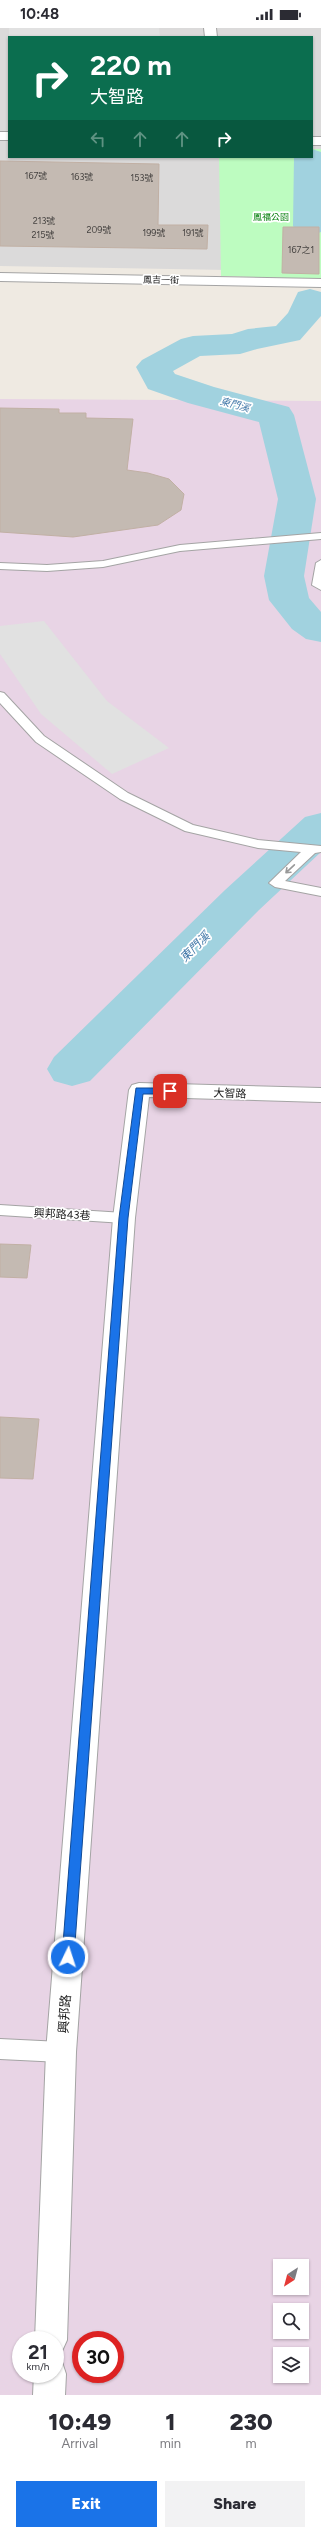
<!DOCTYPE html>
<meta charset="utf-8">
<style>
body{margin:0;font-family:Figtree,"Noto Sans TC",sans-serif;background:#f2f2f3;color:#2b2b33;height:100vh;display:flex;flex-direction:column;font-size:15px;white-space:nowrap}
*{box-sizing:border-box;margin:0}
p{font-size:13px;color:#7c7c81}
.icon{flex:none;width:22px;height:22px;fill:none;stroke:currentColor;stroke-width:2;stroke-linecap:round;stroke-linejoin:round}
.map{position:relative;height:2367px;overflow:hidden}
.details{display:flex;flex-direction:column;background:#fff;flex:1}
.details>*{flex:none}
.banner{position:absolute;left:8px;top:8px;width:305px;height:122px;border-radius:0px;box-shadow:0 1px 3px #0004;background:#0b6e4f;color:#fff;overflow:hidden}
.needle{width:26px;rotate:216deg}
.buttons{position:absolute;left:273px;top:2231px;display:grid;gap:8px}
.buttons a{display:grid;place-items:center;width:36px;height:36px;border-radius:0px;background:#fff;box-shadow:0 1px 3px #0004;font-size:20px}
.speed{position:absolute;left:12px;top:2303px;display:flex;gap:8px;font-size:20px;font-weight:700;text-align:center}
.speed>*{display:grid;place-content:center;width:52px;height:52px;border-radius:50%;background:#fff;box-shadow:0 1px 3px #0004;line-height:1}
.speed small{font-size:10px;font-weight:400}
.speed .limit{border:6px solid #d22;background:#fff;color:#111}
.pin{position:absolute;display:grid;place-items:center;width:34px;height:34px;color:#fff;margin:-17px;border-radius:8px;box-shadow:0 2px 6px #0006}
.me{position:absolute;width:44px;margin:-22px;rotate:4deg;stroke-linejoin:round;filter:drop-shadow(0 0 3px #0008)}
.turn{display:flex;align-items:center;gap:14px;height:84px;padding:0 16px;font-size:18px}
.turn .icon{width:52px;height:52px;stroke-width:2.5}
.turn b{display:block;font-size:28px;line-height:34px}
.lanes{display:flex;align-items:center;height:38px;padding:0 16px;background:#0003;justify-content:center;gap:20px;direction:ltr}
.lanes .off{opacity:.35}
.eta{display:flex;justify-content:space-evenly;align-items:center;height:68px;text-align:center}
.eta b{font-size:24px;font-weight:800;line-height:28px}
.button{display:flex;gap:8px;margin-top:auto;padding:8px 16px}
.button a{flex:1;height:46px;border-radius:0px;background:#1a73e8;color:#fff;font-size:16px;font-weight:800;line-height:46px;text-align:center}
.button a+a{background:#f2f2f3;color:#2b2b33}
.status{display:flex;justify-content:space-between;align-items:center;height:28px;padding:0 20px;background:#fff;direction:ltr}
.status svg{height:11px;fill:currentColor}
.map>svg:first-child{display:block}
.residential{fill:#dbdada;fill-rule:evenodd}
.industrial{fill:#e8d4e5;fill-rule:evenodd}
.park{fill:#bdfcc0}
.parking{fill:#e1e1e1}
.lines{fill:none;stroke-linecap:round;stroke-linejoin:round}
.river{fill:#a1d2df;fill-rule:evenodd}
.building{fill:#c4bab2;stroke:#c1b0a4}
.lane-casing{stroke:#a4a4a4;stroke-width:2}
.street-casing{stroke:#a4a4a4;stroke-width:2}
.lane{fill:#fff;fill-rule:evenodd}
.street{fill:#fff;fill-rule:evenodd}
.oneway{stroke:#999}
.route{fill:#1a73e8;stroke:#114b97}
.labels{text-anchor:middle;stroke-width:3.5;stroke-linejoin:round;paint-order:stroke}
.number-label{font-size:9px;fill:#474442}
.far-park-label{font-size:9px;fill:#07800e;stroke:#fff}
.far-street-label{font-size:9px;fill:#1d1d1d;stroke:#fff}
.far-water-label{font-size:10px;font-style:italic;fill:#4379a9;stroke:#fff}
.street-label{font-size:11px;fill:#1d1d1d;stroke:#fff}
.water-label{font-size:12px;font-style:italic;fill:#4379a9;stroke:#fff}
.near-street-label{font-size:13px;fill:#1d1d1d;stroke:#fff}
</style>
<div class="status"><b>10:48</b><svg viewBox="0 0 49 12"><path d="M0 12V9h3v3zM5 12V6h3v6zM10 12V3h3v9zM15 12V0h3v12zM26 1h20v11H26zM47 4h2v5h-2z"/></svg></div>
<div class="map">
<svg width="321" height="2367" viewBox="0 0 321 2367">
<rect width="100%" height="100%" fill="#efeae2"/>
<path class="residential" d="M0,0H321V202L291,243L0,238ZM9,9H312V129H9Z"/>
<path class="industrial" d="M0,371L321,373V2367H0ZM280,2238H302V2260H280ZM280,2282H302V2304H280ZM21,2312H55V2346H21ZM81,2312H115V2346H81ZM280,2326H302V2348H280Z"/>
<path class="park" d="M312,121H321V251L221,248L219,129H312Z"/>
<path class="parking" d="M9,0H159L160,9H9Z
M44,593L107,673L169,720L112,746L41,686L0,626V598Z"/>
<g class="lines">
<path class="river" d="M312,121L321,124V204L309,208L298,205L293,198L294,129H312Z
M310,261L321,264V288L300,312L257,321L240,326L200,328L173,343L175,346L214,359L289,379L294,387L316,471L304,548L309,570L321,584V614L306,611L292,601L269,572L264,548L278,471L259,394L188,375L148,361L136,339L142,332L181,311L193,308L232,306L248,301L276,298L288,285L298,264Z
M321,785V824L259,882L90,1053L72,1058L54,1053L47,1041L54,1029L225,862L305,789Z"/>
</g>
<path class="building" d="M0,133L159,136L158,197H208L207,221L0,218Z
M283,199H319V246L282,245Z
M0,380L59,381V385H86V390L133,391L127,442L148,445L169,451L184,466L181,482L158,497L73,509L0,504Z
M0,1216L31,1217L27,1250L0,1249Z
M0,1389L39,1391L33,1451L0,1450Z"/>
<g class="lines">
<g class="lane-casing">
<path id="lane" d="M321,505V511L180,523L103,539L47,543L0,541V535L47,537L103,533L180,517Z
M321,532V562L312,557L316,535Z
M0,664L4,665L44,708L128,765L193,797L258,812L321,818V824L315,825L285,853L321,860V868L275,859L269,855L301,824L258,820L185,803L120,771L36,714L0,675Z
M0,1177L124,1185L129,1186L132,1190L129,1194L124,1195L0,1187Z
M0,2011L61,2014L68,2017L71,2024L68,2031L61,2034L0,2031Z"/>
</g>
<g class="street-casing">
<path id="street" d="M204,0H216L217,9H205Z
M0,104H9V112H0Z
M312,109H321V117H312Z
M0,245L321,251V259L0,253Z
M139,1055L321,1060V1074L149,1069L135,1190L76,2024L67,2312L62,2323L55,2326V2312H35L46,2024L113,1190L129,1062L132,1057Z
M55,2332L62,2334L66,2346L65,2367H33L34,2346H55Z"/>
</g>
<use href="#lane" class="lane"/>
<use href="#street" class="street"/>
</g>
<defs><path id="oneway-shaft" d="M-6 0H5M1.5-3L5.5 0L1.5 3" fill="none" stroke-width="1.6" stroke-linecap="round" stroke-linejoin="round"/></defs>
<use class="oneway" href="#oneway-shaft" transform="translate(290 841) rotate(137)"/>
<path class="route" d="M136,1060H170L174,1063L170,1066H143L128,1190L74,1929L68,1935L62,1929L119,1190Z"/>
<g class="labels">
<g class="number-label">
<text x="36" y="151">167號</text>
<text x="82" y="152">163號</text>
<text x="142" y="153">153號</text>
<text x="44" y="196">213號</text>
<text x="99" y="205">209號</text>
<text x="154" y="208">199號</text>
<text x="193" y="208">191號</text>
<text x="43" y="210">215號</text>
<text x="301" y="225">167之1</text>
</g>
<g class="far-park-label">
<text x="271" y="192">鳳福公園</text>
</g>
<g class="far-street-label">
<text transform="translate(161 252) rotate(1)" y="3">鳳吉一街</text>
</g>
<g class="far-water-label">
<text transform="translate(235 376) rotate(15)" y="4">東門溪</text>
</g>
<g class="street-label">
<text transform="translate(230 1065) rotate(2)" y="4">大智路</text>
<text transform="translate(62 1186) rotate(3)" y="4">興邦路43巷</text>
</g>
<g class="water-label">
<text transform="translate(195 919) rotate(-45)" y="4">東門溪</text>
</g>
<g class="near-street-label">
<text transform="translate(64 1986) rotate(-86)" y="5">興邦路</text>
</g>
</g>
</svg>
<div class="buttons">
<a><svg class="needle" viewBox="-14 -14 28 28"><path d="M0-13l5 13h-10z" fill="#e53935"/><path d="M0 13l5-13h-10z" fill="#7c7c81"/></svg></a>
<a><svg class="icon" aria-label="search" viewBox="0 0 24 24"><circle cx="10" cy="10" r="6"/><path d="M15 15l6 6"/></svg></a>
<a><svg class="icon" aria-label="layers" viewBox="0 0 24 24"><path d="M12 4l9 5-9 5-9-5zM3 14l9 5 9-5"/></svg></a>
</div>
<div class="speed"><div>21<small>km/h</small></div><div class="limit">30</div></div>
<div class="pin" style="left:170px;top:1063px;background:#d93025"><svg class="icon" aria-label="arrive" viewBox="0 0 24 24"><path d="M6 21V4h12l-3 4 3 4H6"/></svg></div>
<svg class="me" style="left:68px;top:1929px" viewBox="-20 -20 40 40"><circle r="17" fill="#1a73e8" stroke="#fff" stroke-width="3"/><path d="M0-11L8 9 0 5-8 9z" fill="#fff"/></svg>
<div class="banner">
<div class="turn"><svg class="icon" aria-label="right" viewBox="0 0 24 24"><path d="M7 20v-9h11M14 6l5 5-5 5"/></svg><div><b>220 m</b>大智路</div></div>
<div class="lanes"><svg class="icon off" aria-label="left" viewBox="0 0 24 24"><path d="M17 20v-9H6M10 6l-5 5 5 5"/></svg><svg class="icon off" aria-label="ahead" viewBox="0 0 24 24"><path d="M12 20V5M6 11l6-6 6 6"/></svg><svg class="icon off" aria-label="ahead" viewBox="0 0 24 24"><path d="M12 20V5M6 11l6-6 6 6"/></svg><svg class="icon" aria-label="right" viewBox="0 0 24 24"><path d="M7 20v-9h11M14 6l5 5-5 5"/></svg></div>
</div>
</div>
<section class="details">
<div class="eta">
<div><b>10:49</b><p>Arrival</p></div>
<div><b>1</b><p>min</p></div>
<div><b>230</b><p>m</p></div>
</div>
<div class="button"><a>Exit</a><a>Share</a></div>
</section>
